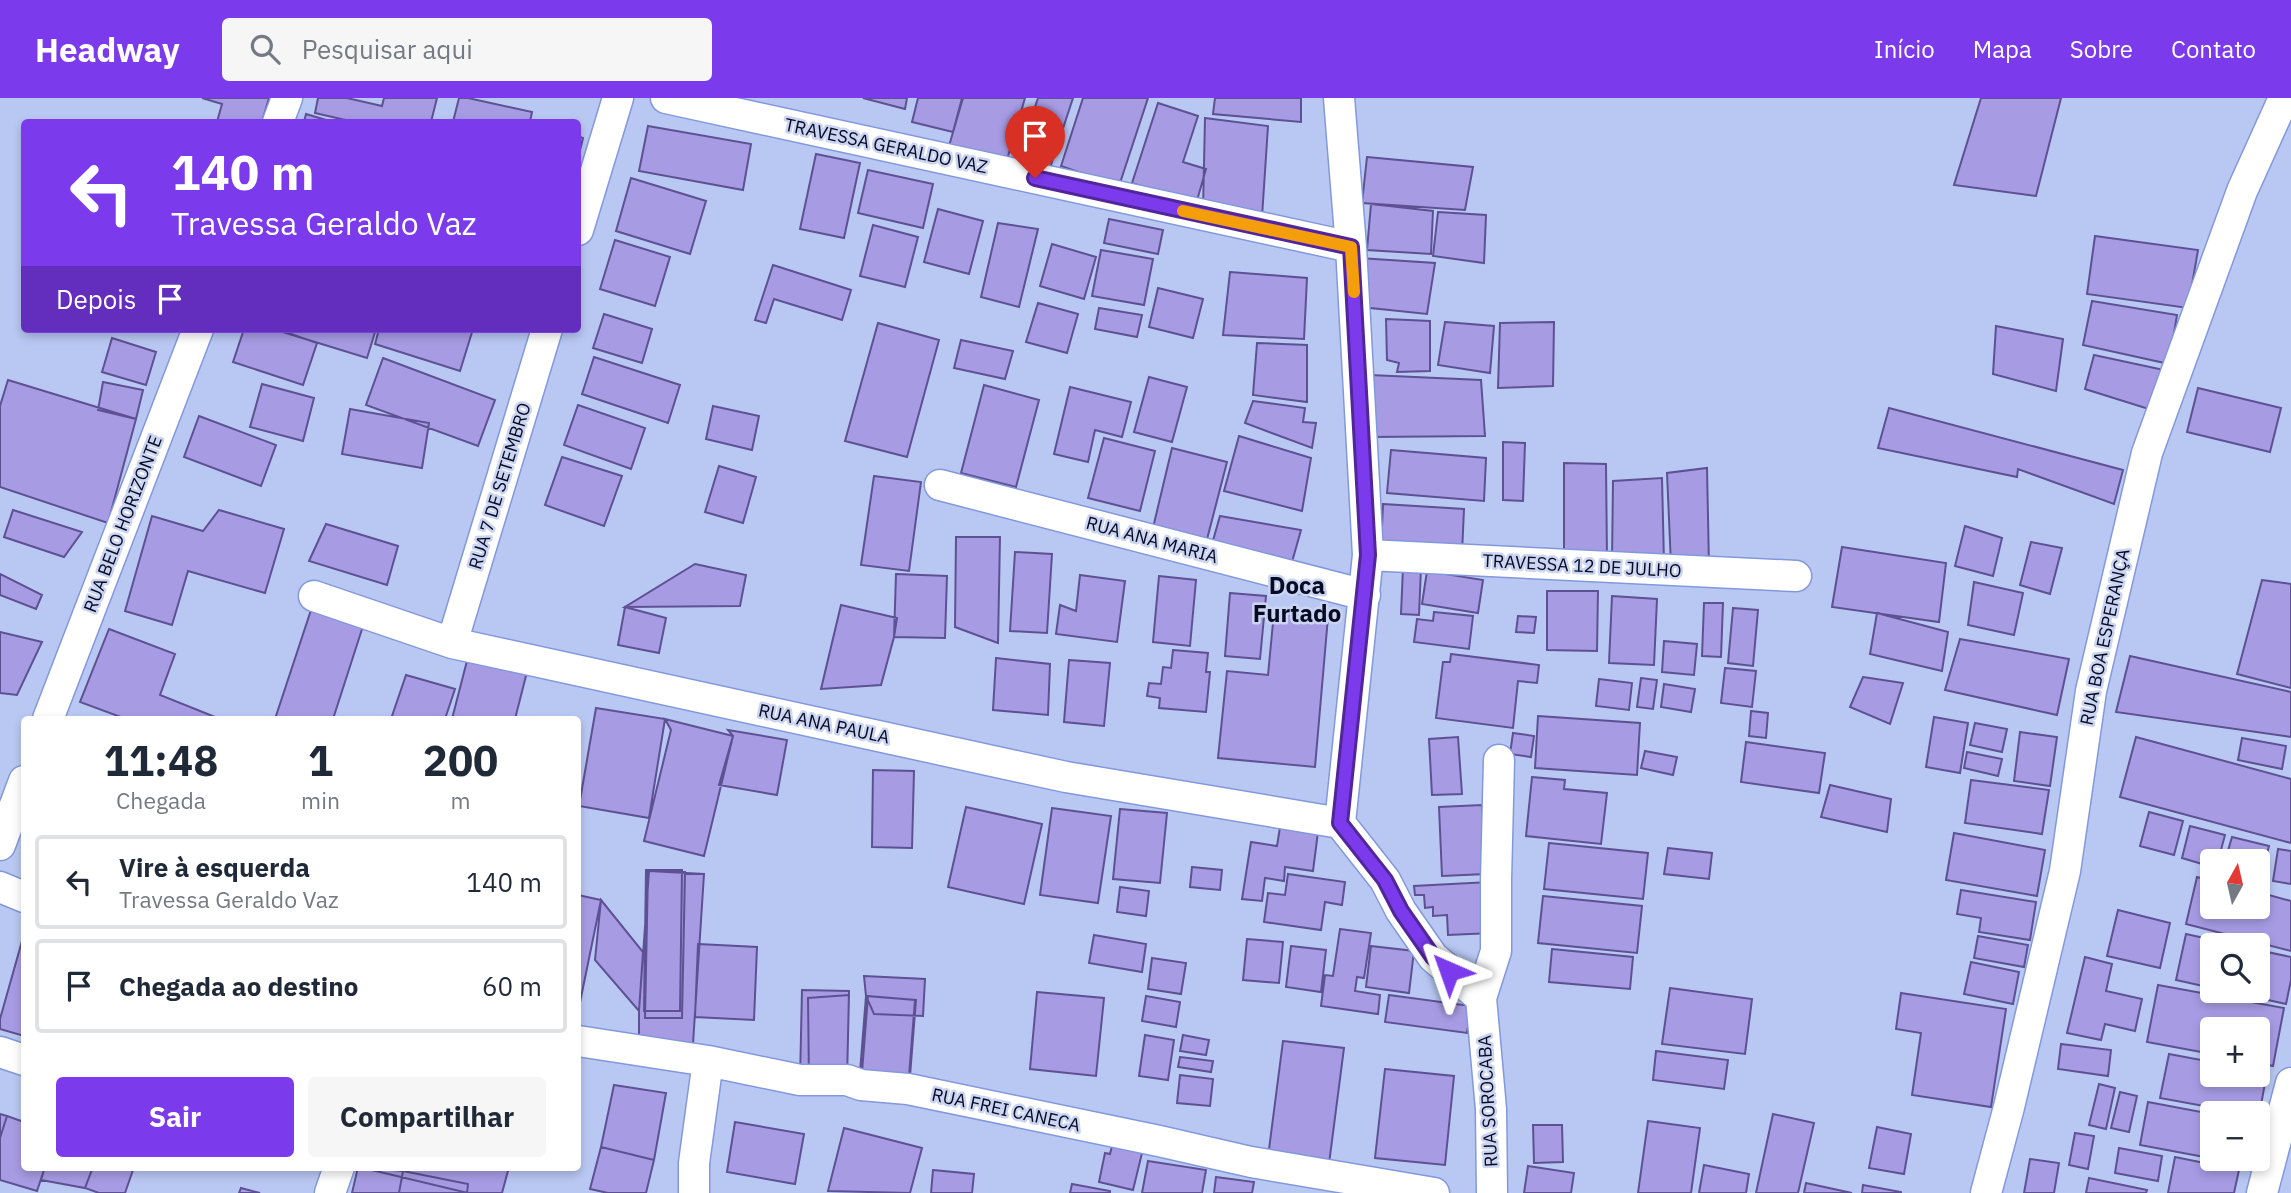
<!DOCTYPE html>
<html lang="pt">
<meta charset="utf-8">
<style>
body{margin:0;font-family:"IBM Plex Sans",sans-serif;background:#f6f6f7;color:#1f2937;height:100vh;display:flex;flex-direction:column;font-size:26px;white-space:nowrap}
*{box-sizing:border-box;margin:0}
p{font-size:23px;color:#747a83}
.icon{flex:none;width:38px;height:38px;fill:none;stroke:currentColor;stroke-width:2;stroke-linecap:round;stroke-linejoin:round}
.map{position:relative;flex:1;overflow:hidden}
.side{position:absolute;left:21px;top:618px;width:560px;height:455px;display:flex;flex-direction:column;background:#fff;border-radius:7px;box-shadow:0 4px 10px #0003}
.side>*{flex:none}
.guide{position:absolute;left:21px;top:21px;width:560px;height:214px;border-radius:7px;box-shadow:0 4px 10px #0003;background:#7c3aed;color:#fff;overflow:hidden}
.needle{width:46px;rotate:8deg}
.buttons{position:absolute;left:2200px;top:751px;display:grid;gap:14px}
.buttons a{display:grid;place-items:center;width:70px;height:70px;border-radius:7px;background:#fff;box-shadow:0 4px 10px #0003;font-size:35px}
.pin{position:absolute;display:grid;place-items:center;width:60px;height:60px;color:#fff;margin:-72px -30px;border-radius:50% 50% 50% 0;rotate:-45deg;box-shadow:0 0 7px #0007}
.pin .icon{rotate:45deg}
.me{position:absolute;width:77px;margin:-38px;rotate:317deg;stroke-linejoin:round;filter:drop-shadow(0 0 5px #0008)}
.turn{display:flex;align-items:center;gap:24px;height:147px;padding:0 35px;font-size:32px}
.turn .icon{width:91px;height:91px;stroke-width:2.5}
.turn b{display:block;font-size:49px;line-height:60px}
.then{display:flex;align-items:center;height:66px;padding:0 35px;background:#0003;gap:14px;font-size:26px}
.eta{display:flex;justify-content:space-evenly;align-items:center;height:119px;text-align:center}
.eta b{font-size:42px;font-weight:700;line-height:49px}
.action{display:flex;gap:14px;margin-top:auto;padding:14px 35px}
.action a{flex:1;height:80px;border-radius:7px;background:#7c3aed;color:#fff;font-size:28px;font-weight:700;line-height:80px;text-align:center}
.action a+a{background:#f6f6f7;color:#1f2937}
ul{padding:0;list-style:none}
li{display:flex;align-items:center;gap:21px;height:94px;margin:0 14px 10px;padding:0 21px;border:4px solid #e0e1e3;border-radius:7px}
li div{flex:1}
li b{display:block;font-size:26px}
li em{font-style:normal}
header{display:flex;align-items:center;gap:42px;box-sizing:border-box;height:98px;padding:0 35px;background:#7c3aed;color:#fff}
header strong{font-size:33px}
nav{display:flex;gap:38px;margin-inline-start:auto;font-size:24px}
.search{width:490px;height:63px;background:#f6f6f7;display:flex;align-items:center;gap:18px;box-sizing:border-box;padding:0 24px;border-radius:7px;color:#747a83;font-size:26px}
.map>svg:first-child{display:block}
.building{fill:#a79ce4;stroke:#5e5193;stroke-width:2}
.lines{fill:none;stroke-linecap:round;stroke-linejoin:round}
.street-casing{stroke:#8398dc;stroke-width:33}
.street{stroke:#fff;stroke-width:30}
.route-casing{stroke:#51269a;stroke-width:18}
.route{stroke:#7c3aed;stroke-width:12}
.slow{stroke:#f59e0b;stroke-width:12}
.labels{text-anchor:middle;stroke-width:5;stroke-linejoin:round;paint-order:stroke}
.street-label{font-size:18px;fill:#060a23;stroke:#cbd5f2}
.district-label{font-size:24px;font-weight:bold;fill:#060a23;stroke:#cbd5f2}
</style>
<header>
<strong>Headway</strong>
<div class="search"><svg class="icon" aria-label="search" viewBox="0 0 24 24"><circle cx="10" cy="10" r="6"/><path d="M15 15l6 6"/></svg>Pesquisar aqui</div>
<nav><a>Início</a><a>Mapa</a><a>Sobre</a><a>Contato</a></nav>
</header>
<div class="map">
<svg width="2291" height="1095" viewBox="0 0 2291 1095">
<rect width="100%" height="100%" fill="#b9c8f3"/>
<path class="building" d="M202,0H269L262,24H217L222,6Z
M318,0H347L382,8L384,0H437L431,24H354L315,15Z
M459,0H468L532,14L530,24H453Z
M863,0H907L905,11Z
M918,0H962L953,34L912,24Z
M963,0H1025L1006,65L949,48Z
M1038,0H1073L1050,70L1018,60Z
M1083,0H1148L1119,88L1061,68Z
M1215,0H1301V24L1213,16Z
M1981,0H2061L2036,98L1954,87Z
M1158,5L1198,18L1183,64L1206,71L1196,106L1132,85Z
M306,16L333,24H304Z
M1205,20L1268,28L1262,119L1203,112Z
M648,28L751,46L743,92L639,73Z
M578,38L583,40L578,60Z
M816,56L860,65L844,140L800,131Z
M1367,59L1473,69L1465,112L1362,105Z
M868,72L933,86L923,130L858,115Z
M631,80L706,103L690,156L616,133Z
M1371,106L1433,113L1431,156L1367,152Z
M938,111L983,123L969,176L924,164Z
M1438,114L1486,117L1484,165L1433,158Z
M1109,121L1163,132L1158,156L1104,145Z
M998,125L1038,131L1019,209L981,199Z
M873,127L918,139L905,189L860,178Z
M2095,138L2198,152L2188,210L2087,196Z
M615,142L670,159L655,208L600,191Z
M1052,146L1096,159L1084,201L1040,188Z
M1101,152L1153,161L1144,207L1092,198Z
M1359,160L1435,165L1427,216L1361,209Z
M773,167L851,192L842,222L774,201L766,225L755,222Z
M1230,174L1307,180L1304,241L1223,237Z
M1158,190L1203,201L1193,240L1149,229Z
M2092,203L2177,217L2169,266L2083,247Z
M1038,205L1078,216L1067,255L1026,244Z
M1099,210L1142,217L1137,239L1095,231Z
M604,216L652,231L642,265L593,250Z
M1386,221L1430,223V273L1397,274L1399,265L1387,262Z
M1445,224L1494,228L1490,275L1438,267Z
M1554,224L1553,288L1498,290L1500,225Z
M878,225L939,242L907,359L845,343Z
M1996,228L2063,241L2056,293L1993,276Z
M244,231H277L317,245L303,287L233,264Z
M273,231H376L367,260Z
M379,231H473L460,273L375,246Z
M112,240L156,254L146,287L102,274Z
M961,242L1013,253L1005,281L954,270Z
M1257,245L1307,247V304L1253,297Z
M2094,257L2164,272L2155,313L2085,291Z
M594,259L680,287L668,325L582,296Z
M383,260L495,302L478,348L366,307Z
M1370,277L1481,282L1485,338L1370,339Z
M1149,279L1187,289L1172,344L1134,334Z
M8,282L136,321L108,425L0,389V308Z
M103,284L143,292L136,321L98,312Z
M262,286L314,300L303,343L250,329Z
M984,287L1039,302L1016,389L961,375Z
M1070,289L1131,304L1122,339L1095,332L1088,364L1054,356Z
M2198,290L2281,310L2270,354L2187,334Z
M1253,303L1305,310L1303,324L1316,325L1312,350L1245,325Z
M578,307L645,330L631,371L564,347Z
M713,308L759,318L752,352L706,341Z
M1889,310L2123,372L2114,406L2018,371L2017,379L1878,350Z
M350,311L429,325L422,370L342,356Z
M199,318L276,347L261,388L184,359Z
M1239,338L1311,360L1302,413L1224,393Z
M1104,340L1155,353L1140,413L1088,400Z
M1503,344L1525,345L1523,403L1503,402Z
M1172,350L1227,364L1205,449L1152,434Z
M1391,352L1486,360L1484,403L1387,395Z
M562,359L622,378L604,428L545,407Z
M1564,365L1606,366L1607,461L1564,455Z
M719,368L756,379L743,425L705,414Z
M1707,370L1709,468L1671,467L1667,375Z
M874,378L921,384L909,473L861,467Z
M1662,380L1664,465L1612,464L1613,383Z
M1383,406L1464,411L1462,455L1381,452Z
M13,412L82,434L64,459L4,439Z
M219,412L284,431L265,495L188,473L172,527L125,513L152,418L203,433Z
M1220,418L1301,432L1290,471L1210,453Z
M326,426L398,448L387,487L309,463Z
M1965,428L2002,440L1993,478L1955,468Z
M956,439H1000L998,545L955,529Z
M2031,444L2062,450L2050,496L2020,487Z
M1842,449L1946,465L1939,524L1832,509Z
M1015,454L1052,456L1047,535L1010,533Z
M695,466L746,477L740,508L625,509Z
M1403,470H1421L1419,517L1401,516Z
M1427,473L1483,482L1478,515L1422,506Z
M0,476L42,497L36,511L0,497Z
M896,476L947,478L945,540L894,539Z
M1080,477L1125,483L1117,544L1056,536L1060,507L1076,513Z
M1159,478L1196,482L1190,548L1153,544Z
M2262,482L2291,486V590L2237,576Z
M1974,484L2023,495L2014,537L1968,527Z
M1547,493H1598L1597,553L1547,552Z
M1230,495L1266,498L1260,561L1225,558Z
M1612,498L1657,501L1654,567L1609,565Z
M1704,505H1723L1721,559L1702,558Z
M841,507L897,520L894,539L881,587L821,591Z
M312,509L364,525L333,621H275Z
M625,509L666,520L659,555L618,547Z
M1733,510L1758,512L1753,568L1728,565Z
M1274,514L1328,519L1315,669L1218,660L1227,573L1268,577Z
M1434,514L1473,518L1469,551L1414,544L1417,521L1433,523Z
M1877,515L1948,534L1942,573L1870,556Z
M1518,518L1536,519L1534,535L1516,534Z
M109,531L175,556L160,597L220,621H126L80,604Z
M0,534L42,544L17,597L0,595Z
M1960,541L2069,561L2057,617L1945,592Z
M1664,543L1697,546L1694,577L1662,574Z
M1173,552L1208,555L1206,574H1210L1206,614L1159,610L1160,600L1147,598L1149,585L1161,586L1163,569L1171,570Z
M469,555L528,570L515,621H452Z
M1451,556L1539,567L1537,585L1518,583L1513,630L1436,620L1443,564H1450Z
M2130,558L2291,594V639L2116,614Z
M996,560L1050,566L1048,617L993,612Z
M1069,562L1110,565L1104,628L1064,624Z
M1725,570L1756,573L1752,609L1721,605Z
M406,577L455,591L445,621H391Z
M1863,579L1903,585L1890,626L1850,609Z
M1641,580L1657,582L1653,611L1637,609Z
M1599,581L1632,585L1629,612L1596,608Z
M1664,586L1695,591L1691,614L1661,609Z
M596,610L665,621L649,720L579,708Z
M1751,613L1768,615L1766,640L1749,638Z
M1538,618L1640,625L1637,677L1535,670Z
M1934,619L1968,625L1960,675L1926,669Z
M665,621L733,638L704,758L644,743L671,632Z
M1975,625L2007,631L2002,654L1970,647Z
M728,632L787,642L777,697L719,687L733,638Z
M2020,634L2057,639L2050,688L2014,683Z
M1513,635L1534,638L1531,659L1510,656Z
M1458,639L1462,696L1432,697L1429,641Z
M2136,639L2291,681V745L2120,699Z
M2242,640L2286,648L2282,671L2238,662Z
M1746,644L1825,655L1819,695L1741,684Z
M1645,653L1677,659L1673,677L1641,670Z
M1967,654L2002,661L1998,678L1964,670Z
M873,672L914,673L912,750L872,749Z
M1532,679L1565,682L1564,691L1607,695L1601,746L1526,738Z
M1971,682L2049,692L2042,736L1965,725Z
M1830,687L1891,701L1887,734L1821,719Z
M1482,707L1486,776L1442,778L1439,709Z
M966,709L1042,726L1024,806L948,789Z
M1052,710L1111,718L1098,805L1040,797Z
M1120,711L1167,715L1160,785L1113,781Z
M2149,714L2183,723L2174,757L2140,748Z
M2190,728L2225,737L2218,763H2212V769L2182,760Z
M1280,729L1318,734L1313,773L1285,769L1284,783L1265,780L1262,803L1242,801L1251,744L1277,748Z
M1954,735L2045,752L2037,798L1946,782Z
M2232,739L2269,748L2260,783L2258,782V763H2225Z
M1549,745L1648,755L1643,801L1544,791Z
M1668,750L1712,755L1709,781L1664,776Z
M2278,751L2291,753V786L2273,783Z
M1192,769L1222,772L1220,792L1190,789Z
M646,772H682L680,913H644Z
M648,773L685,774L682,920H645Z
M649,773L704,776L693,946L639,942V913Z
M1288,776L1345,784L1342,807L1325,804L1321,832L1264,824L1268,795L1285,797Z
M2197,779L2212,783V808H2258V794L2291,803V853L2186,826Z
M1489,784L1492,835L1448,837L1447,817L1433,818V809L1425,810L1424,797H1415L1414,788Z
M1120,789L1149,793L1146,818L1117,814Z
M1961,792L2036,804L2030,842L1979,834L1981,820L1957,816Z
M578,797L601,802L578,914Z
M1543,798L1642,808L1637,855L1538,845Z
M601,802L643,854L639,913L595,862Z
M2118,812L2170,825L2160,870L2107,858Z
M1340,831L1371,835L1364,880L1357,879L1355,893L1380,897L1378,916L1321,908L1325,877L1333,878Z
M24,836V938L0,931V921Z
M2186,836L2236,847H2212V890L2176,882Z
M1094,837L1146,846L1142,874L1089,865Z
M1978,838L2028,847L2024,869L1974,860Z
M1247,841L1283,844L1279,885L1243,882Z
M698,846L757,849L754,922L695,919Z
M1291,848L1326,852L1321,894L1286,889Z
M1371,848L1414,853L1409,895L1366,889Z
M1552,851L1633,859L1630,891L1549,884Z
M2258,852L2291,859V882L2286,906L2223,892H2258Z
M2085,859L2112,866L2106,893L2142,901L2135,933L2105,926L2101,942L2067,935Z
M1152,860L1186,865L1181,896L1148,891Z
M1971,864L2019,874L2013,906L1964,896Z
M864,878L925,881L923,918L874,916L866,898Z
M2158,887L2284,910L2273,968L2258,965V931H2212V956L2147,944Z
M1670,890L1752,901L1745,956L1662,946Z
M802,892L849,893L847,982H800Z
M1037,894L1104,900L1096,978L1030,971Z
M1901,895L2006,911L1991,1009L1912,997L1921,935L1896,931Z
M849,897L847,982H809L808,900Z
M1389,897L1471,908L1467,935L1385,924Z
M866,898L916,902L910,978L860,974Z
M868,898L915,902L908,991L861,987Z
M1146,898L1180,904L1176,929L1142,923Z
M1145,937L1174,942L1168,982L1139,978Z
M1183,937L1209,942L1206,957L1180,953Z
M1283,943L1344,950L1329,1066L1268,1059Z
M2061,946L2111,952L2108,978L2058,971Z
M1656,953L1728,962L1724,991L1653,982Z
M2169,956L2212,964V976H2258V972L2267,974L2259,1018L2258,1015H2242L2160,1000Z
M1180,959L1213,963L1211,974L1178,969Z
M1385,971L1454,978L1445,1067L1375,1060Z
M1180,977L1213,981L1210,1008L1177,1005Z
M2099,986L2115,990L2106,1031L2089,1027Z
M614,987L666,995L654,1062L601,1049Z
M2120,994L2137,998L2129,1034L2111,1030Z
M2148,1004L2212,1016V1060H2243L2242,1066L2140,1047Z
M0,1016L7,1018L0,1040Z
M1773,1016L1814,1025L1798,1095H1756Z
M7,1018L24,1024V1069H45L37,1093L0,1082V1040Z
M1648,1023L1700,1030L1691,1095H1638Z
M735,1024L804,1036L795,1086L727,1074Z
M1533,1027H1562L1563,1064L1534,1065Z
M1877,1029L1911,1036L1904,1076L1869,1070Z
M844,1030L922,1050L910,1095L828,1093Z
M2075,1035L2094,1038L2088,1071L2069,1067Z
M1113,1044L1143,1051L1133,1092L1099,1084L1105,1055L1110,1056Z
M601,1049L654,1062L646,1095H608L590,1091Z
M2119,1050L2162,1058L2158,1083L2115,1075Z
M2175,1059L2239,1072L2234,1095H2168Z
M2030,1061L2059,1065L2054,1095H2024Z
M1148,1063L1206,1072L1202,1095H1142Z
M1704,1067L1749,1076L1746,1095H1699Z
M1528,1068L1574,1075L1571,1095H1524Z
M45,1069H93L85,1090L41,1082Z
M93,1069H134L125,1095H99L85,1090Z
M358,1069L403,1073L399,1095H352Z
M359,1069H509L502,1095H468Z
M933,1072L974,1076L972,1095H931Z
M403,1073L468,1086L467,1095H399Z
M1216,1079L1254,1084L1252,1095H1214Z
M2089,1080L2147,1092L2146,1095H2086Z
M1806,1085L1852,1095H1804Z
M1072,1086L1110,1093V1095H1070Z
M1863,1087L1901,1094V1095H1862Z
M241,1090L260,1095H239Z"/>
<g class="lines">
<g class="street-casing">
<path id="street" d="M666,0L1351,149
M1339,0L1351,149L1368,457L1340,725L1385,782L1401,813L1433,859L1481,900L1491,1011L1492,1095
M278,24L287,0
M578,132L618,0
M940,387L1365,497
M1368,457L1796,478
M314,498L452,545L1066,679L1340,725
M452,545L547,231
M48,621L198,231
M0,747L24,683
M0,789L24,799
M1481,900L1496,853V782L1499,662
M578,943L708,963L800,982H847L861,987L908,991L1159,1043L1251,1064L1434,1095
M0,954L24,962
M330,1095L339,1069
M694,1095V1065L708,963
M1986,1095L2009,1009L2065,773L2091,593L2147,355L2242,93L2284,0
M2262,1095L2291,985"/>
</g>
<use href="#street" class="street"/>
</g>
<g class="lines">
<g class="route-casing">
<path id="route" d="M1035,80L1351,149L1368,457L1340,725L1385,782L1401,813L1433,859L1449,873"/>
</g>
<use href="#route" class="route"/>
<path class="slow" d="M1183,113L1351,149L1354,194"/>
</g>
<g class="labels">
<g class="street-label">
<text transform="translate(886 48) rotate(12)" y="6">TRAVESSA GERALDO VAZ</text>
<text transform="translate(500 388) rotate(-73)" y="6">RUA 7 DE SETEMBRO</text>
<text transform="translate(123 426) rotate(-69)" y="6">RUA BELO HORIZONTE</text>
<text transform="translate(1152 442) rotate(15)" y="6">RUA ANA MARIA</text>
<text transform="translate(1582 468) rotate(3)" y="6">TRAVESSA 12 DE JULHO</text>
<text transform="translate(2105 539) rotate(-78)" y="6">RUA BOA ESPERANÇA</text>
<text transform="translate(824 626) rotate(12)" y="6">RUA ANA PAULA</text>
<text transform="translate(1488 1003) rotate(-93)" y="6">RUA SOROCABA</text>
<text transform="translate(1006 1012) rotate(12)" y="6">RUA FREI CANECA</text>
</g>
<g class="district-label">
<text x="1297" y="496">Doca<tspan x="1297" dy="28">Furtado</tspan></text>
</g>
</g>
</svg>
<div class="buttons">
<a><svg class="needle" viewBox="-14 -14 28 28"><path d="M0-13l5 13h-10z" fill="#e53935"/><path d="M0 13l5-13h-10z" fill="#747a83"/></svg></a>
<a><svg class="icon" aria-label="search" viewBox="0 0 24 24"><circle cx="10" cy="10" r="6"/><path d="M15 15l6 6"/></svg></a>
<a>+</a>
<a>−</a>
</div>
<div class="pin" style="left:1035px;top:80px;background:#d93025"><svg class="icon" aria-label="arrive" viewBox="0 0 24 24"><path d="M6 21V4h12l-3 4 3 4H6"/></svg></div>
<svg class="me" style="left:1449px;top:873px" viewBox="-20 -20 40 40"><path d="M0-17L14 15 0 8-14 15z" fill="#7c3aed" stroke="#fff" stroke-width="4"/></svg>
<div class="guide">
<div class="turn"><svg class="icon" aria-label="left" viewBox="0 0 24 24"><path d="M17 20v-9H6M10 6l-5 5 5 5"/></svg><div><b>140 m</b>Travessa Geraldo Vaz</div></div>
<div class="then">Depois<svg class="icon" aria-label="arrive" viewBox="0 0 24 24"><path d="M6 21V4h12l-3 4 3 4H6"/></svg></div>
</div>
<section class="side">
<div class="eta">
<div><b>11:48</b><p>Chegada</p></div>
<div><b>1</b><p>min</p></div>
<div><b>200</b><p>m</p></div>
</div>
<ul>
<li><svg class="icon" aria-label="left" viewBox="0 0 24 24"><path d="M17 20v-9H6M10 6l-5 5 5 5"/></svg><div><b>Vire à esquerda</b><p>Travessa Geraldo Vaz</p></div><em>140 m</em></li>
<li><svg class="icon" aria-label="arrive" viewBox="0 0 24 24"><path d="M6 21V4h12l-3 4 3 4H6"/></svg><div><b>Chegada ao destino</b></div><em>60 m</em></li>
</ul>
<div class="action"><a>Sair</a><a>Compartilhar</a></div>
</section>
</div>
